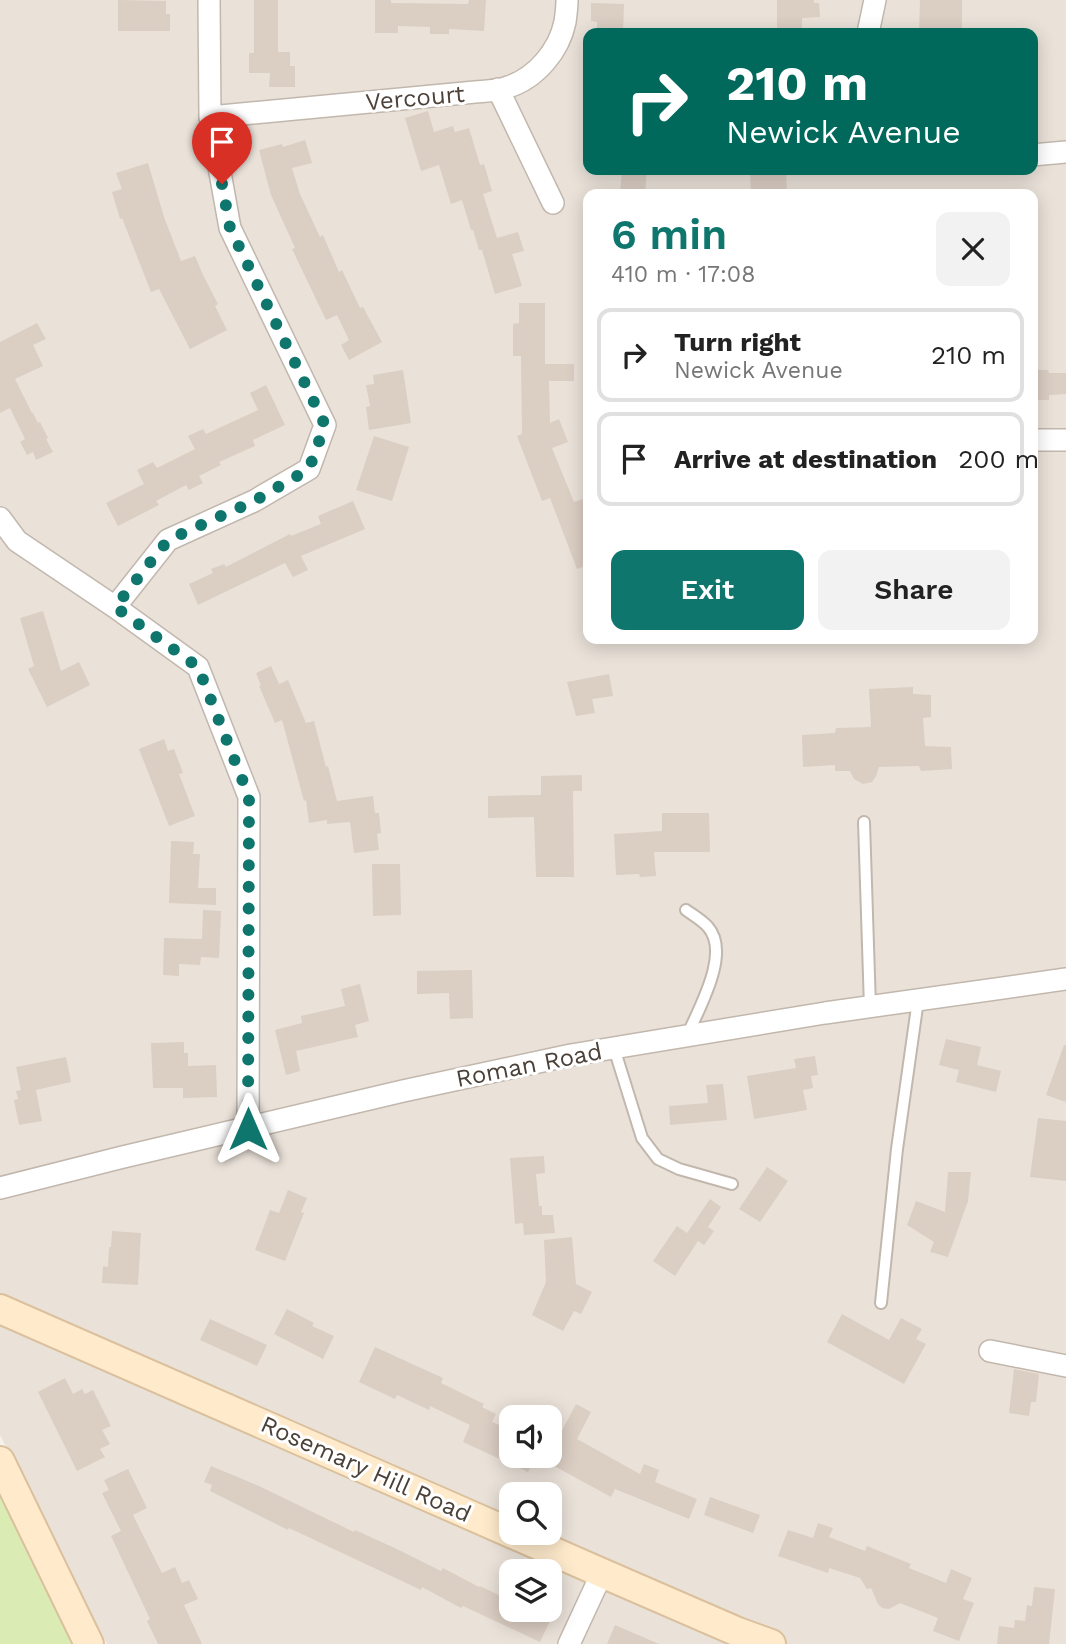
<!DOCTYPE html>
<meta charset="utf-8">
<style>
body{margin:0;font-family:"Work Sans",sans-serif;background:#f2f2f2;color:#222;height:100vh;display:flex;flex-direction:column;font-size:26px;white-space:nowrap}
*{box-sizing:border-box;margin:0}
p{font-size:23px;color:#767676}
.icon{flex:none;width:38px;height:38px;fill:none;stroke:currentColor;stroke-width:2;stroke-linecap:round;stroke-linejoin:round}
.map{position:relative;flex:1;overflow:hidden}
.side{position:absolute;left:583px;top:189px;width:455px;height:455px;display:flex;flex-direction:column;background:#fff;border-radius:14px;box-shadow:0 4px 18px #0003}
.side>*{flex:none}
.guide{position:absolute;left:583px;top:28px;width:455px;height:147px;border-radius:14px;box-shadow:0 4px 18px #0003;background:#00695c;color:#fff;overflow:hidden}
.controls{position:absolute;left:499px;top:1405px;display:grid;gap:14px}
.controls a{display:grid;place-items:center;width:63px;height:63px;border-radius:14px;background:#fff;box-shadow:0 4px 18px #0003;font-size:35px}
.pin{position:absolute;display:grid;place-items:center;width:60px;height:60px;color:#fff;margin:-72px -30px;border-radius:50% 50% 50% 0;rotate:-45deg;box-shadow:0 0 7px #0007}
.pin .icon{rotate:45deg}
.me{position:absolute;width:77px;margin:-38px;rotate:0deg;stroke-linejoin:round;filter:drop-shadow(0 0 5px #0008)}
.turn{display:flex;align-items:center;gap:24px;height:147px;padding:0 28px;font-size:32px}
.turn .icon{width:91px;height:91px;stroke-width:2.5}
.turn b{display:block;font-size:49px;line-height:60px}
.round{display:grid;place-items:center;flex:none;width:74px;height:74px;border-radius:14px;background:#f2f2f2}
.summary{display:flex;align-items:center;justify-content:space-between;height:119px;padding:0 28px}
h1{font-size:42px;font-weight:600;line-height:52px;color:#0f766e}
.cta{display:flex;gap:14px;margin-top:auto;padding:14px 28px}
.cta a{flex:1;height:80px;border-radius:14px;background:#0f766e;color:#fff;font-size:28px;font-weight:600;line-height:80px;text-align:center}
.cta a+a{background:#f2f2f2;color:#222}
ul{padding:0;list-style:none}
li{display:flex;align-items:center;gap:21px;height:94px;margin:0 14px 10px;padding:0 14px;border:4px solid #e0e0e0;border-radius:14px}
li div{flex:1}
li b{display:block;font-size:26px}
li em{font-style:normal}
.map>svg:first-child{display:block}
.residential{fill:#eae2d9;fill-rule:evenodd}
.green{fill:#daebb3}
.building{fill:#dbcec3}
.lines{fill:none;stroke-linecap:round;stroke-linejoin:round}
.lane-casing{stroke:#c2b7ad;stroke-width:14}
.street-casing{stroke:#c2b7ad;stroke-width:24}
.secondary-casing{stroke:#dac09c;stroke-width:32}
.lane{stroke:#fff;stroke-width:10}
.street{stroke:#fff;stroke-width:21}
.secondary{stroke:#ffebcc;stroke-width:28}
.route{stroke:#0f766e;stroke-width:12;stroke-dasharray:0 21.6}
.labels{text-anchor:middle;stroke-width:6;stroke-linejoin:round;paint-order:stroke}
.street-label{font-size:24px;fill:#4b4138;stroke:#fff}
</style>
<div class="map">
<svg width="1066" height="1644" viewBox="0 0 1066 1644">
<rect width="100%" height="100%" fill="#f6f1eb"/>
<path class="residential" d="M0,0H1066V1644H107L0,1435ZM588,33H1032V170H588ZM588,194H1032V639H588ZM511,1418H550V1456H511ZM511,1494H550V1533H511ZM511,1572H550V1610H511Z"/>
<path class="green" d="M0,1487L76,1644H0Z"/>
<path class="building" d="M118,0L166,1V14H170V31H118Z
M254,0H278V52H290V66H295V87H269L270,73H249V53H254Z
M375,0H391V3L468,4L469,0H486L484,31L449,29V34H430V27L398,26V33H375Z
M777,0H814V3H819L820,17L802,18V33H777Z
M920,0H962V33H919Z
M591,3L624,4L623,33H597V22L591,21Z
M428,111L434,132L453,126L455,132L469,128L480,165L484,164L492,191L483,194L497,238L518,232L524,251L512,254L522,286L495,294L482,250H479L473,230H471L462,200L451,204L439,165L421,171L405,118Z
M305,140L312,163L292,168L300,194L320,237L323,235L339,272L342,270L360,308L363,307L382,342L349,360L341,345L349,340L337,315L326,320L292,249L295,248L271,195L259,150L282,144L283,147Z
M148,163L164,217L181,261L195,256L203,275L218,304L215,306L227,330L190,349L159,289L151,292L122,218L120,219L112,192L122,189L116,173Z
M622,170H647L645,194H620Z
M750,170H786L787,194H766V192L751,193Z
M519,303H545V364H574V381H549L550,423L559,419L568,442L552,448L574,502L583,499L588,511V565L577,569L550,498L542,501L517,436L522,434L521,356H513V324L519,323Z
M37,323L46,339L33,345L43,366L15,379L32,413H33L38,423L40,422L48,438L46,439L53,452L36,460L33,452L27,455L20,442L25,439L10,408L0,413V342Z
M403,370L411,423L369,430L366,407L370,406L366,385L374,384L373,375Z
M1032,370H1048L1049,373H1066V394L1049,395V400H1032Z
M266,385L285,425L253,440L255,446L219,462L221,465L199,476L203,483L189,490L186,485L156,501L159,505L118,526L106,503L144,484L137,470L153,462L157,468L195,449L188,436L203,429L206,434L258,410L250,393Z
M374,436L409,447L392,501L356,490Z
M353,501L365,529L301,556L308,570L293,577L285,563L198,605L189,584L213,573L211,569L224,564L226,567L290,534L291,536L321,524L318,516Z
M43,611L61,671L79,662L90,685L47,707L28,669L34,666L20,618Z
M271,666L279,684L288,680L306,723L314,721L326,767L328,766L337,801L373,796L375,813H379L381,833L377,834L379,850L354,853L350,822L327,824V820L309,823L306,800L304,801L282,720L275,723L259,686H261L256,673Z
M609,674L613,696L592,699L595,713L576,716L567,682Z
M913,687V694L931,695V717L923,718L925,746L951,747L952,769L921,771L919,766L879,767L876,776L872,782L863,784L854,779L850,771H835V765L803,767L802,735L835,733L836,728L871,727L869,689Z
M164,739L168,751L174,749L183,773L179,774L195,816L169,826L139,749Z
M582,775V791H573L574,877H536L534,817L488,818V796L541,795V776Z
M662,813H709L710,852H654L656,876L640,877L639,874L616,875L614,834L662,831Z
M171,841L194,842L193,854H200L198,888H216V905L169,903Z
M372,864H400L401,915L373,916Z
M203,910L221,911L219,958L201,957L200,965L179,964V976L163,975L164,938L202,939Z
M472,970L473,1018L450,1019L449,993L417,994V971Z
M360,984L369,1021L355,1025L358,1037L296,1051L300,1071L286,1075L275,1030L302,1023L301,1016L345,1006L341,989Z
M946,1039L981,1047L977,1065L1001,1071L996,1092L956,1082L959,1070L939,1065Z
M184,1042V1053H188V1066L216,1065L217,1097L183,1098V1088H153L151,1043Z
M1064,1045H1066V1102L1046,1095Z
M815,1056L818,1075L811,1076L813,1088L803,1090L807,1110L754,1119L747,1076L796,1068L794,1059Z
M66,1057L71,1082L36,1090L42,1121L19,1125L14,1100L18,1099L16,1091L21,1090L16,1067Z
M723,1084L727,1120L670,1125L669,1106L708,1103L706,1085Z
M1038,1118L1066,1121V1181L1030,1177Z
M544,1156L545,1173L536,1174L539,1206H542V1215H553L555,1233L524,1235L523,1223L515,1224L510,1158Z
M767,1167L788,1181L760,1222L739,1209Z
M948,1172H971L968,1201L948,1257L930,1252L934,1242L907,1225L916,1201L945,1212Z
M288,1190L307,1198L301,1212L304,1213L285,1261L255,1250L270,1210L279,1213Z
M710,1199L721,1207L708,1227L714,1231L704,1245L698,1241L675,1276L653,1261L677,1226L687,1233Z
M112,1231L141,1233L138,1285L102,1283L103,1266L108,1267L109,1247H111Z
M572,1237L576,1284L592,1292L581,1314L574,1311L563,1331L532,1315L546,1282L544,1240Z
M287,1309L314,1323L312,1326L334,1336L323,1359L274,1334Z
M842,1314L889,1340L901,1318L922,1329L916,1339L926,1344L904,1384L827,1342Z
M210,1319L267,1345L257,1366L200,1340Z
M375,1347L443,1378L441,1383L484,1404L482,1407L496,1414L492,1422L511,1430V1456H536L528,1472L463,1442L470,1425L430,1406L429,1410L397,1395L395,1399L359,1382Z
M1014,1369L1039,1374L1036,1402H1031L1029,1416L1009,1413Z
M65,1378L73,1394L82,1389L85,1394L93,1390L111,1426L102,1430L110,1444L100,1449L105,1457L77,1471L38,1392Z
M576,1404L591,1412L577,1439L640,1474L644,1464L659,1470L655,1482L697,1499L689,1519L615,1489L611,1497L545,1461L548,1456H550V1453Z
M211,1466L259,1486L354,1532L355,1530L399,1550L441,1571L443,1568L479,1587L480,1586L511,1601V1610H533L551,1619L540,1642L463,1606L461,1608L422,1587L421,1590L289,1528L288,1530L210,1491L212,1485L204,1482Z
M128,1469L147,1508L133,1515L162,1573L175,1567L182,1583L189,1580L198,1599L184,1605L202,1644H158L147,1621L150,1619L111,1536L121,1531L102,1493L109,1490L104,1480Z
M710,1497L760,1515L753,1533L704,1515Z
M818,1523L833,1528L829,1537L865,1551L867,1546L911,1564L909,1568L946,1583L951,1569L972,1578L963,1599L974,1603L959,1641L933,1631L938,1618L900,1603L889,1609L882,1608L878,1604L871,1588L867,1589L860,1578L829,1568L828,1573L778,1556L788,1530L813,1538Z
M1034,1587L1055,1589L1049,1644H997L999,1626L1014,1628L1015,1620L1025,1621L1027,1605L1032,1606Z
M615,1625L659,1644H607Z"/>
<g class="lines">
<g class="lane-casing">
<path id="lane" d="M864,822L870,1007
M686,910C693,915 703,921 708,927C731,953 699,1008 687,1036
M614,1048L642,1138L658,1159L679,1169L732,1184
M881,1303L897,1149L918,1000"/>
</g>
<g class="street-casing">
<path id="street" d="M868,33L875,0
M498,89L553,203
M210,117L475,92C485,91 498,91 508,87C536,78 559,51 565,22C566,15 567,7 567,0
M1032,155L1066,152
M1032,440H1066
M0,518L17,541L115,607L198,667L249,797L248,1129
M115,607L168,540L254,501L309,469L325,425L230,228L210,117L209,0
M0,1188L123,1157L403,1091L571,1055L825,1013L1066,979
M990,1351L1066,1366
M569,1644L602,1573"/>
</g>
<g class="secondary-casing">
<path id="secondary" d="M0,1309L602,1573L738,1632L771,1644
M0,1461L89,1644"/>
</g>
<use href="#lane" class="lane"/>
<use href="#street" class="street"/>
<use href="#secondary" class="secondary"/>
</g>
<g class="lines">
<path class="route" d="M222,184L230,228L325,425L309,469L254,501L168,540L115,607L198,667L249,797L248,1129"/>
</g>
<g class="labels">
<g class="street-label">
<text transform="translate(415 98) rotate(-5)" y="8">Vercourt</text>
<text transform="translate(529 1065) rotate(-11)" y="8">Roman Road</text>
<text transform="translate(366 1469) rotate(24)" y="8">Rosemary Hill Road</text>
</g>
</g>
</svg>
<div class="controls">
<a><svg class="icon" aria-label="sound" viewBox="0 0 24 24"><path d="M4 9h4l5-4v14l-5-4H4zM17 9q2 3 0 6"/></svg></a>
<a><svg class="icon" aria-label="search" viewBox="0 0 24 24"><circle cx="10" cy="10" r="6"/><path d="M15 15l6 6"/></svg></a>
<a><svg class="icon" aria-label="layers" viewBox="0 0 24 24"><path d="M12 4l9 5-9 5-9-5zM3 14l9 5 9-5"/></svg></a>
</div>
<div class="pin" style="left:222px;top:184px;background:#d93025"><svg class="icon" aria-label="arrive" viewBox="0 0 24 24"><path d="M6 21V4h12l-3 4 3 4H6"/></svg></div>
<svg class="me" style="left:248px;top:1129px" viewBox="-20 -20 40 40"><path d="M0-17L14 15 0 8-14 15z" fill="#0f766e" stroke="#fff" stroke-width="4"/></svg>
<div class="guide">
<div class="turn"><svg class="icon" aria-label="right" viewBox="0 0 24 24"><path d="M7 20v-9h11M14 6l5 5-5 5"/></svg><div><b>210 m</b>Newick Avenue</div></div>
</div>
<section class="side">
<div class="summary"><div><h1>6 min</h1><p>410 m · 17:08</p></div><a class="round"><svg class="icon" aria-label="close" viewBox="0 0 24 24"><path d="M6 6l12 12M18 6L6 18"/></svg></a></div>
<ul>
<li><svg class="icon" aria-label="right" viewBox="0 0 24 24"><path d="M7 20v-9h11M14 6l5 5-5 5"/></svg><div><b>Turn right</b><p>Newick Avenue</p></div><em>210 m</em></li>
<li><svg class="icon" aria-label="arrive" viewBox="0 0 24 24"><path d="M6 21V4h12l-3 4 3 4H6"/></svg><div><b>Arrive at destination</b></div><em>200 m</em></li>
</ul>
<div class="cta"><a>Exit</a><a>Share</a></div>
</section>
</div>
